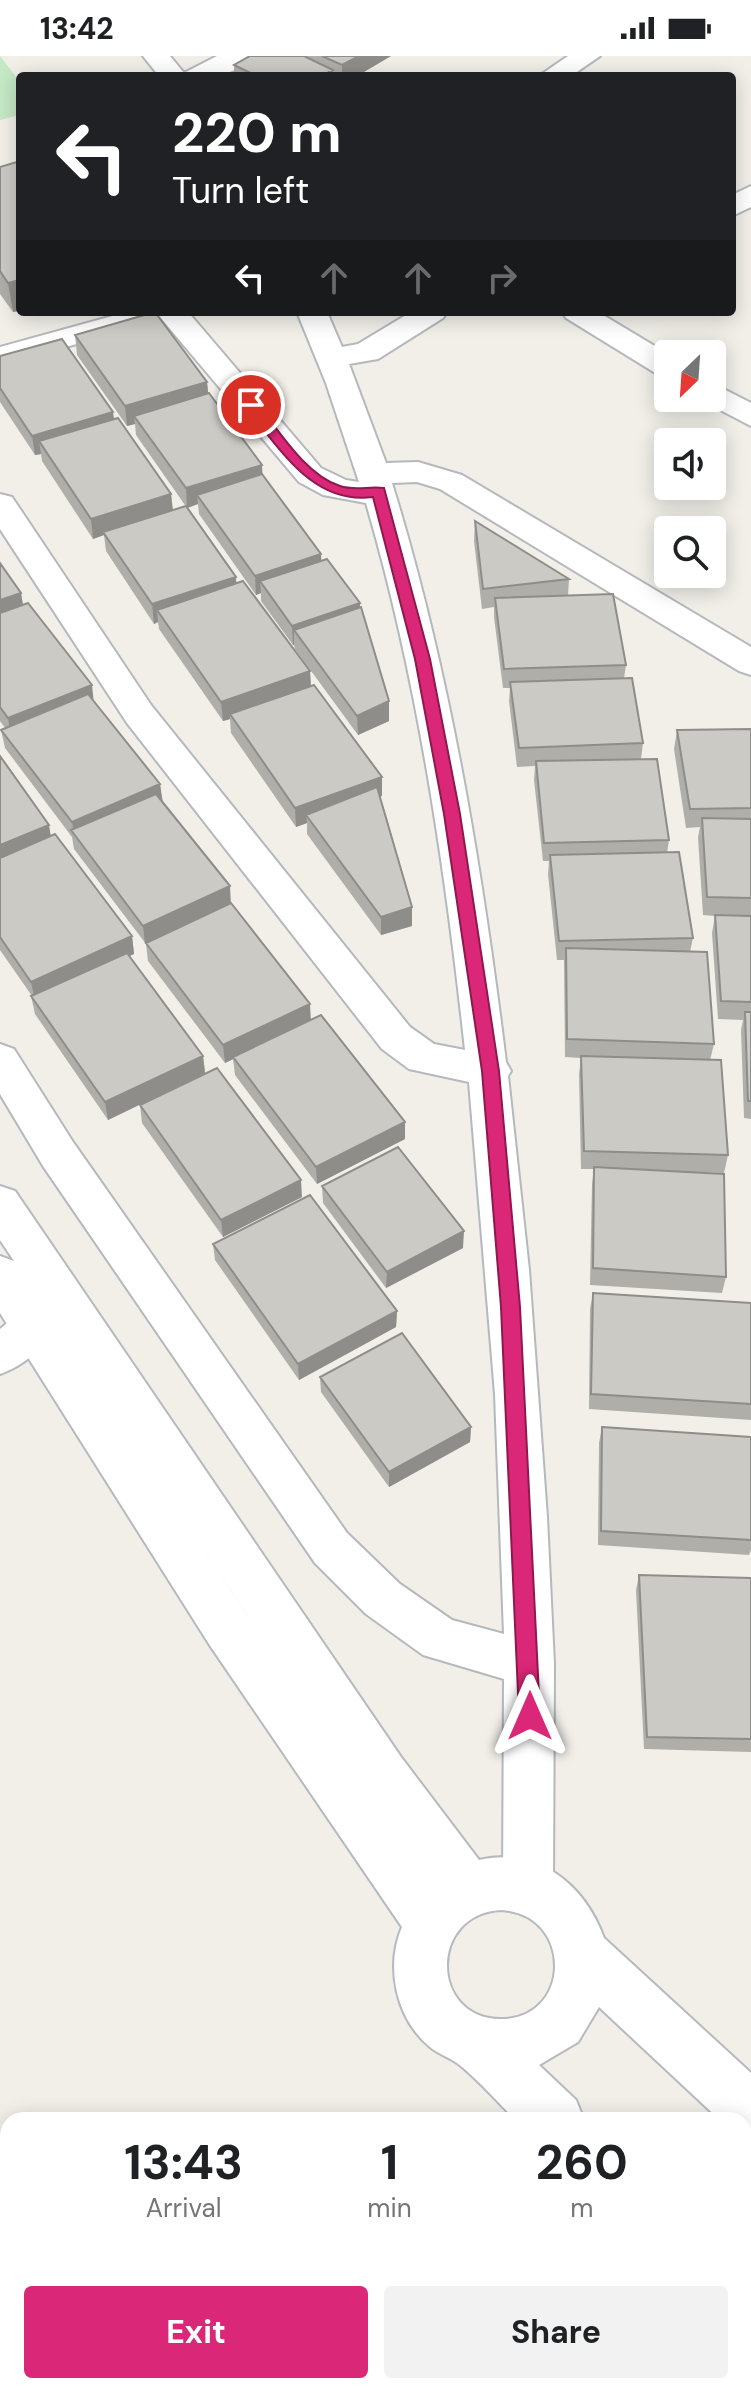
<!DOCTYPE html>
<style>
body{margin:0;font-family:"DM Sans",sans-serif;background:#f2f2f2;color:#202124;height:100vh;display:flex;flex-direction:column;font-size:30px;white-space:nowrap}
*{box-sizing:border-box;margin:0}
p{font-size:26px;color:#757577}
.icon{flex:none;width:44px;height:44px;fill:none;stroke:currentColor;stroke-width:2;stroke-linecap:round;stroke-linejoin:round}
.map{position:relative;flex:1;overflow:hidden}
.sheet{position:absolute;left:0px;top:2056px;width:752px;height:282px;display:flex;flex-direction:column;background:#fff;border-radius:24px 24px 0 0;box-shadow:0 4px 20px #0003}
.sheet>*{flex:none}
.top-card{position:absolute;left:16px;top:16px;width:720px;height:244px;border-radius:8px;box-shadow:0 4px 20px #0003;background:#202124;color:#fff;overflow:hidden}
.needle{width:52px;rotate:205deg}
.controls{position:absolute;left:654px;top:284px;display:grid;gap:16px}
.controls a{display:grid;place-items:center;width:72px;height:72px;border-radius:8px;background:#fff;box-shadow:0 4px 20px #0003;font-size:40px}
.pin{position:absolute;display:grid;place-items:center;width:68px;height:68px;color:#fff;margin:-34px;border:4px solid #fff;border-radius:50%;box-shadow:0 2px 8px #0007}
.me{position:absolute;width:88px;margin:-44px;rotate:0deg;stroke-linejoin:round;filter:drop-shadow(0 0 6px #0008)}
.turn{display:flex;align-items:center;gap:28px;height:168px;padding:0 24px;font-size:36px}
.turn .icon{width:104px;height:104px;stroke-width:2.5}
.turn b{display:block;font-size:56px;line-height:68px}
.lanes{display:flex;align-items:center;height:76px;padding:0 24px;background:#0003;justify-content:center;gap:40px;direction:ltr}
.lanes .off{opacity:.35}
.eta{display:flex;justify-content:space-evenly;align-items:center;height:136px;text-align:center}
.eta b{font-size:48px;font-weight:700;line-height:56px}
.button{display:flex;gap:16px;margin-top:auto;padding:16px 24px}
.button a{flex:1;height:92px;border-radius:8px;background:#db2777;color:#fff;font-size:32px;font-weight:700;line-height:92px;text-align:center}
.button a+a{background:#f2f2f2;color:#202124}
.status{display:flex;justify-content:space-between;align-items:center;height:56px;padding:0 40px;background:#fff;direction:ltr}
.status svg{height:22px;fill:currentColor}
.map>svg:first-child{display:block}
.green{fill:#c5e8c5}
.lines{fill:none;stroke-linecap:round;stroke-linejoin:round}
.street-casing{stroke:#b5b8bc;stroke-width:4}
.secondary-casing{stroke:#b6babf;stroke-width:4}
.street{fill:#fff;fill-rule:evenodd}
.secondary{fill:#fff;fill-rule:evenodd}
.wall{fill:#afaea9}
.shaded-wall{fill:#8f8d8a}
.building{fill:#cccac5;stroke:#8f8d8a;stroke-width:2}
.route{fill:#db2777;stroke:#8e194d;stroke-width:2}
</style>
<div class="status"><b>13:42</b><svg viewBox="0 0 49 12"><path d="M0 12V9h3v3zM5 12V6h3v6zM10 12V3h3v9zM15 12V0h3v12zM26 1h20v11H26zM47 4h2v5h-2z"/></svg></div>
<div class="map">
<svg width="751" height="2337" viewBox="0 0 751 2337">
<rect width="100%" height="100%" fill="#f1efe8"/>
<path class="green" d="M0,0L20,26V59L0,64Z"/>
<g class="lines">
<g class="street-casing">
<path id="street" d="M143,0H170L184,17L217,0H252C234,27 187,20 159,20Z
M568,0H600L571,20H539Z
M751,130V151L732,160V139Z
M127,256H188L321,412L346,424L359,426L326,327L297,256H327L342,291L358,288L411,256H447L443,262L378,303L349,308L386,407L418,406L462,419L751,591V619L739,615L440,433L417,426L392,427C450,615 482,811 506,1006L511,1015L508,1020L529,1214L547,1461L554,1608L553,1832L546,1850L528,1857L510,1850L503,1832L504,1623L423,1599L366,1558L315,1507L43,1110L0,1038V988L14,993L73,1086L347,1477L400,1528L452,1564L504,1578L495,1338L469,1026L409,1013L382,993L127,667L0,473V438L12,441L151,649L410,971L434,988L465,994C445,811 418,624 366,447L323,439L299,426L160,261L157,266L0,309V291Z
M562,256H598L668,298V320L657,318L566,262Z
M712,327L751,347V370L701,344L712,342Z
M34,1251L49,1257L56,1270C45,1292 23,1310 0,1318V1273L19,1257Z"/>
</g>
<g class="secondary-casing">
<path id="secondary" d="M0,1130L15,1135L401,1701L479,1804C539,1790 585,1830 604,1882L751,2017V2083L744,2080V2064H720L599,1951L578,1986L539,2009L576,2044L584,2064H516C497,2046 478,2023 457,2007C449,2001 438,1998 430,1991C396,1963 385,1911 402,1871L209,1588L0,1257V1200L14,1205L0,1184ZM171,1444L257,1574L245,1556ZM501,1854C574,1858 572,1963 501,1963C430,1963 428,1858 501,1854Z
M744,2216L751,2219V2281L744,2279Z"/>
</g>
<use href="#street" class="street"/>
<use href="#secondary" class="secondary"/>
</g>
<path class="wall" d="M250,0H391L357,20H234V9Z
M0,111L13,256L0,238Z
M75,279L207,326L208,337L263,419L321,505L360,551L389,645V665L358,679L295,593L294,589H293L261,545V537L256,539L199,458L198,448L187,452L136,379L135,368L127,370L77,299Z
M0,300L114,363L171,438L173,454L310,615L311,630L382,721V740H380L412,851V870L381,879L307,778V767L296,771L231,677L230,663L223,665L159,573L158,566L154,568L106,495L104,479L93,483L42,405L41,398L35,399L0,346Z
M475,465L569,523L568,540L626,609L624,622L643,687L641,703L669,784L667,797L693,882L690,896L714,988L710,1004L728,1099L724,1117L663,1115L726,1221L722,1237L590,1229L592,1128L594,1113H581L579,1018L581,1002L565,1001L564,904H557L548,818L549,805H543L534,724L535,710L517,711L509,645L510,632H503L494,561V551L482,553L474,485Z
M0,507L21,537L23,549L94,646L160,728L162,745L311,964L405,1066V1083L317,1128L235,1019L233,1003L225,1007L148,905L146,888L74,793L72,781L5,692L1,674L5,672L0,665Z
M751,673V1063L744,1062L741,974L743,964L718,963L712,877L715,860L703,859L698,781L700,771L686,772L674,693L677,674Z
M0,700L51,780L132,880L134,898L129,900L203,1000L205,1017L108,1064L35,958L31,940H32L0,894Z
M140,1049L302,1141L223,1181L142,1067Z
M322,1130L463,1192L386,1232L323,1147Z
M213,1188L397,1255L396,1271L299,1324L215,1204Z
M593,1237L751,1247V1364L589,1353L590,1253Z
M320,1321L471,1371L470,1386L389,1431L321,1336Z
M602,1371L751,1381V1494L749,1499L598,1489L599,1387Z
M639,1519L751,1522V1696L644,1693L636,1534Z"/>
<path class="shaded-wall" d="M359,0H391L357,20H342V9Z
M333,14V20H321Z
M20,224V255L13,256L8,227Z
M207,326L209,345L134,360L135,368L127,370L125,350Z
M113,356L116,375L39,385L41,398L35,399L32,380Z
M262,409L263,428L197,439L198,448L187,452L186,432Z
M171,438L173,457L103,476L104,479L93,483L91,463Z
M321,498L322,517L260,525L261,537L256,539L255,520Z
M236,521L237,540L157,554L158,566L154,568L152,548Z
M21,537L24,556L0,565V544Z
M360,547V567L294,574V589H293L292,570Z
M310,615L311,634L230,658V663L223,665L221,646Z
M92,629L94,648L11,681L8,662Z
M389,645V665L358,679L357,660Z
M382,721V740L311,766L306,759L307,767L296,771L295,752Z
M160,728L163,747L74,778L72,766Z
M49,769L52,787L0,809V789Z
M230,830L231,849L145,888L143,870Z
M412,851V870L381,879V861Z
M132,880L134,898L35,944L31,926Z
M310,948L311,966L225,1007L223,989Z
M203,1000L205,1017L108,1064L105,1046Z
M405,1066V1083L317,1128L316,1111Z
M301,1124L302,1141L223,1181L221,1164Z
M464,1175L463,1192L386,1232L387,1216Z
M397,1255L396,1271L299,1324L298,1308Z
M471,1371L470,1386L389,1431V1416Z"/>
<path class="building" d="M250,0H304L333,14L321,20H257L234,9Z
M322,0H359L342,9Z
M20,105V224L8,227L0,215V111Z
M155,256L207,326L125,350L75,279Z
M62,283L113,356L32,380L0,332V300Z
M209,337L262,409L186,432L134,360Z
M118,362L171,438L91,463L39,385Z
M262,418L321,498L255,520L197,439Z
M186,450L236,521L152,548L103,476Z
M475,465L569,523L483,533Z
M327,503L360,547L292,570L260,525Z
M0,507L21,537L0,544Z
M243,525L310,615L221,646L157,554Z
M613,538L626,609L504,613L495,542Z
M28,547L92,629L8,662L0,651V557Z
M361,551L389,645L357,660L294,574Z
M632,622L643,687L519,692L510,626Z
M314,629L382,721L295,752L230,658Z
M88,638L160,728L72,766L1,674Z
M751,673V752L690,753L677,674Z
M0,700L49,769L0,789Z
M657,703L669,784L544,787L536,705Z
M377,731L412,851L381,861L306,759Z
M156,738L230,830L143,870L71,774Z
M702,762L751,763V842L707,841Z
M55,778L132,880L31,926L0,881V802Z
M679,796L693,882L559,885L550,799Z
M231,847L310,948L223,989L146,887Z
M715,859L751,860V946L721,945Z
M566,892L707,896L714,988L567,983Z
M127,897L203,1000L105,1046L31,940Z
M745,956H751V1045H748Z
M321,959L405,1066L316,1111L233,1001Z
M581,1000L721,1004L728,1099L584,1095Z
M217,1012L301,1124L221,1164L140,1049Z
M398,1091L464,1175L387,1216L322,1130Z
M594,1111L724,1118L726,1221L593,1212Z
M310,1139L397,1255L298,1308L213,1188Z
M593,1237L751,1247V1348L591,1338Z
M402,1277L471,1371L389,1416L320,1321Z
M602,1371L751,1381V1484L601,1475Z
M639,1519L751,1522V1683L647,1681Z"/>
<path class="route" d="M246,346H256C278,373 305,419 340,430C355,435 369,430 384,432L430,603L460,758L499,1015L520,1251L540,1660L537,1667L530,1670L522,1667L519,1660L501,1251L482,1015L444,758L415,603L373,441C312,449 281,393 246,352Z"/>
</svg>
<div class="controls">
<a><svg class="needle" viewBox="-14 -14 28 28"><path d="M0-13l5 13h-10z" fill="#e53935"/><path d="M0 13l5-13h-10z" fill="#757577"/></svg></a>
<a><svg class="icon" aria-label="sound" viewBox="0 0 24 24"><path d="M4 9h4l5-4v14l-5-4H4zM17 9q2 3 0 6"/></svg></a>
<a><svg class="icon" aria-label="search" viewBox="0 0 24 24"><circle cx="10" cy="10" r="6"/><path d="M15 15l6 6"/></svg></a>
</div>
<div class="pin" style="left:251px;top:349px;background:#d93025"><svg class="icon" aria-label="arrive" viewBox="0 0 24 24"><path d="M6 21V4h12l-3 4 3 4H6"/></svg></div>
<svg class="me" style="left:530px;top:1660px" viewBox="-20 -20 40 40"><path d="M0-17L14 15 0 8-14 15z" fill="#db2777" stroke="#fff" stroke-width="4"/></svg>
<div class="top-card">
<div class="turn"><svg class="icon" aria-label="left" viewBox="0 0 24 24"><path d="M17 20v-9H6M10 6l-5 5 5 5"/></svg><div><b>220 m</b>Turn left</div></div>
<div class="lanes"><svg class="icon" aria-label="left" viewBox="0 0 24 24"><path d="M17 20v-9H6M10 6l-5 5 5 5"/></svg><svg class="icon off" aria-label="ahead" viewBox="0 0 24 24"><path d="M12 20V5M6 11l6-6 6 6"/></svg><svg class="icon off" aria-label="ahead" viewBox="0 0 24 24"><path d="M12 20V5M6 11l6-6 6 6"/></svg><svg class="icon off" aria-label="right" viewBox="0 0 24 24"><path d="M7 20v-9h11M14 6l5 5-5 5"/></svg></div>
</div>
<section class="sheet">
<div class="eta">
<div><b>13:43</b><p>Arrival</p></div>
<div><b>1</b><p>min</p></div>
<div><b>260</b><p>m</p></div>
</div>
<div class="button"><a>Exit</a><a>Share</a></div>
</section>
</div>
